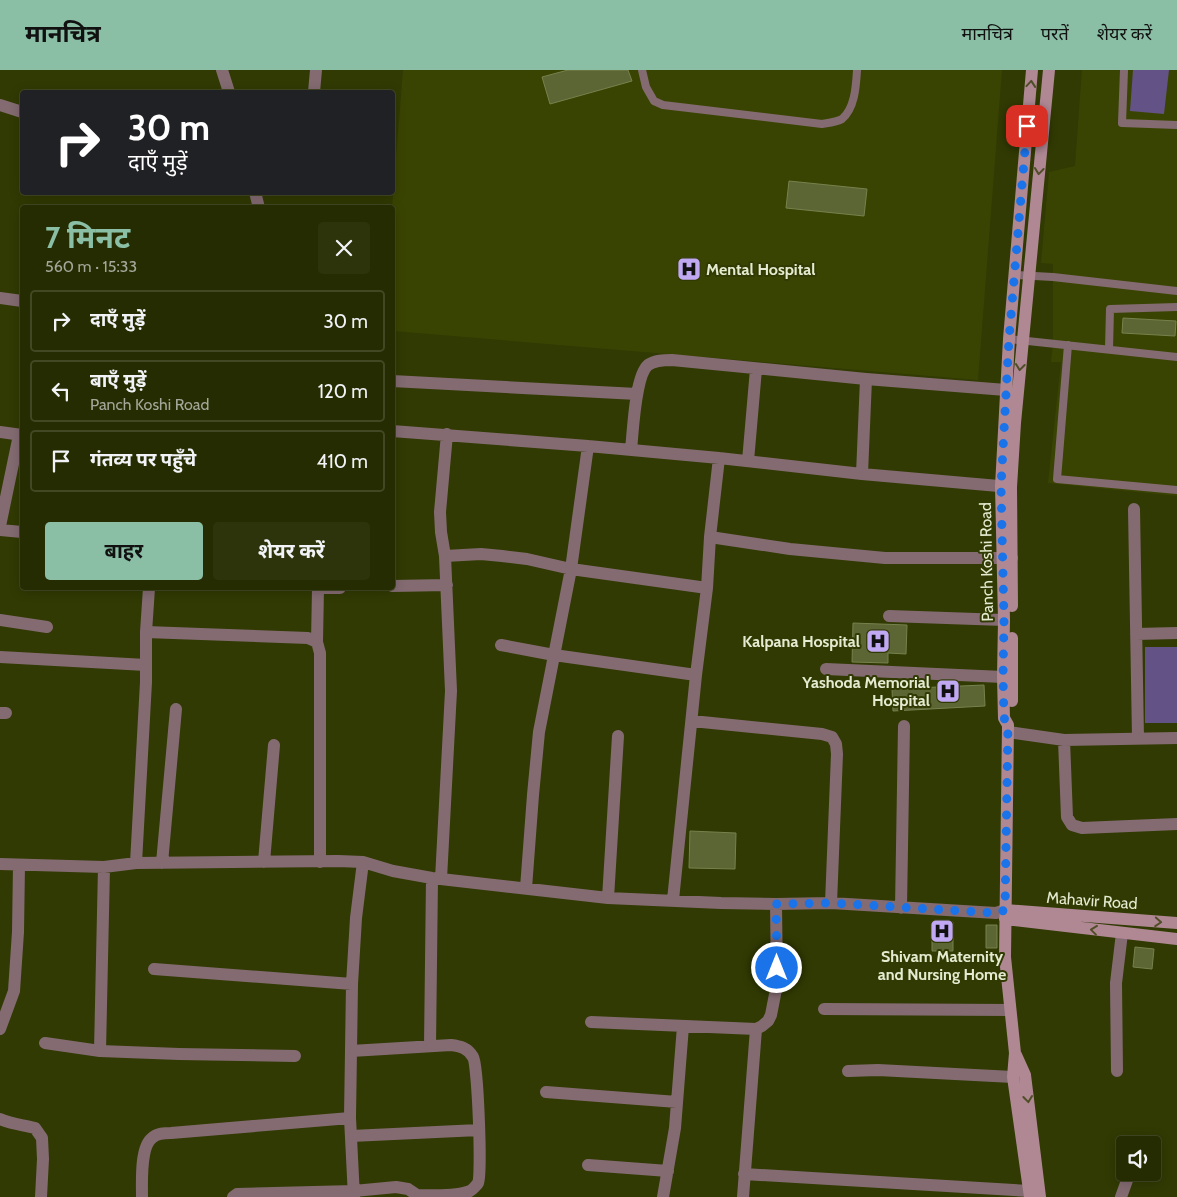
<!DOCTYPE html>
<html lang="hi">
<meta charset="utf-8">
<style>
body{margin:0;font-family:Cabin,"Noto Sans Devanagari",sans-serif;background:#2d340c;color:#f1f3f6;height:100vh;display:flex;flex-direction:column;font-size:19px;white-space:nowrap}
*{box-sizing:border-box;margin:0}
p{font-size:16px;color:#a3a799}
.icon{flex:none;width:28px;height:28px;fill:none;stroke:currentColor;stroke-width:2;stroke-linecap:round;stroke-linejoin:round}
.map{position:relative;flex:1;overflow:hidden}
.side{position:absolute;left:20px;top:135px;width:375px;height:385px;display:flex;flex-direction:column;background:#252c02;border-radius:5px;box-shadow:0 2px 12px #0003,0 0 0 1px #424824}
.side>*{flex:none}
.top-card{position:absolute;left:20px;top:20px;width:375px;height:105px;border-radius:5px;box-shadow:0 2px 12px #0003,0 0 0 1px #424824;background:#202124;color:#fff;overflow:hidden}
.fabs{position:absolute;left:1116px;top:1066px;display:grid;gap:10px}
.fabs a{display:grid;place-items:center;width:45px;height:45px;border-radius:5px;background:#252c02;box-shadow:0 2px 12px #0003,0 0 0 1px #424824;font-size:25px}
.pin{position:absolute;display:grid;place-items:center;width:42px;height:42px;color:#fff;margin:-21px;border-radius:10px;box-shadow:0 2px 8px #0006}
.me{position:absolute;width:55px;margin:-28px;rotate:0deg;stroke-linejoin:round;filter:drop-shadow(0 0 4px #0008)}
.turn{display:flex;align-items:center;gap:18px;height:105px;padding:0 25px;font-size:22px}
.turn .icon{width:65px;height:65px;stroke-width:2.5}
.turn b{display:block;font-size:35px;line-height:42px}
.round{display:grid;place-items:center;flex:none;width:52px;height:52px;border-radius:5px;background:#2d340c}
.headline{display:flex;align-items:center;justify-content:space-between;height:85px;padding:0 25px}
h1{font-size:30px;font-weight:700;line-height:38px;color:#8abfa5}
.button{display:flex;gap:10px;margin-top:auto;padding:10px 25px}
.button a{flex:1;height:58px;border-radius:5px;background:#8abfa5;color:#111;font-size:20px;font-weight:700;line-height:58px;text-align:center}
.button a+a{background:#2d340c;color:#f1f3f6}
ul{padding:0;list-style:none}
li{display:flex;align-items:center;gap:15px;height:62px;margin:0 10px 8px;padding:0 15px;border:2px solid #424824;border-radius:5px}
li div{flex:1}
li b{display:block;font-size:19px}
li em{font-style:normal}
header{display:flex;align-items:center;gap:30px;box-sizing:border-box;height:70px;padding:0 25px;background:#8abfa5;color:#111}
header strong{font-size:24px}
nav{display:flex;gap:28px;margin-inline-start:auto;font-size:18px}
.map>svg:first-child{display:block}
.built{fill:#3a4402}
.green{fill:#635285}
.building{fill:#5c6634;stroke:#76814d}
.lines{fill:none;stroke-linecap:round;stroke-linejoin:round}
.lane{stroke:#846b72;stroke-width:8}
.street{stroke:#846b72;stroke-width:12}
.secondary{stroke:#af8894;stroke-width:12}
.oneway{stroke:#504e27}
.route{stroke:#1a73e8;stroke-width:9;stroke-dasharray:0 16.2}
.labels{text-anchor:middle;stroke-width:4;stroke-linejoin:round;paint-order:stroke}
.poi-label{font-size:16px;font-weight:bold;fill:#e4ebd0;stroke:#313a03;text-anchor:end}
.street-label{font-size:16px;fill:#e4ebd0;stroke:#313a03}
</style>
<header>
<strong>मानचित्र</strong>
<nav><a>मानचित्र</a><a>परतें</a><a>शेयर करें</a></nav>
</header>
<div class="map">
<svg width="1177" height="1127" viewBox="0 0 1177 1127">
<rect width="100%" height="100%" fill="#313a03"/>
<path class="built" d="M403,0H1002L978,310L393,261L392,138Z
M1082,0H1177V426L1048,413L1061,292H1051L1053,274V194L1041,193L1049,102L1075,96Z"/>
<path class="green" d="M1133,0H1169L1164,44L1130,41Z
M1145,577H1177V653H1145Z"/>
<path class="building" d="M568,0H628L632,11L550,34L542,7Z
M789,111L867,119L864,146L786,138Z
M1123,248L1176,251L1175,266L1122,263Z
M853,553L907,555L906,584L888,583V593L852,592Z
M984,615L985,636L893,641L892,619Z
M690,761L736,763L735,799L689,798Z
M932,852H953V881H932Z
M986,855H997V878H986Z
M1135,877L1154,879L1152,899L1133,897Z"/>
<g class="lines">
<path class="lane" d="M642,0L646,17L654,31L663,35L822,54C828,53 837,52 842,49C855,38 856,16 857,0
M1124,0L1122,53L1177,55
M1014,205L1053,207L1177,221
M1009,269L1177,287
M1068,275L1057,409L1177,420
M1109,279L1110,239L1177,237"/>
<path class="street" d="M222,0L229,22
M314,22L316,0
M0,35L22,42
M255,122L259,138
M0,228L22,231
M392,311L637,324
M392,361L588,376L719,388L862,404L1010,417
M0,362L22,365
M631,380C633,362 635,306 648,295C655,290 664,290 672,290L866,309L1006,320
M748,391L756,299
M862,404L866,309
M1134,439L1138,668
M0,456L19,365
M0,460L22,462
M710,467L790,479L885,488H1012
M445,486L481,484L502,486L527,489L571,499L707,518
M392,516L447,515
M889,546L1004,550
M0,550L47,557
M146,562L308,568L317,572L320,583V792
M1136,564L1177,563
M317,572L318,518H340
M501,575L554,585L696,605
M0,587L146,595
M826,599L1003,607
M0,643H6
M692,651L822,664L832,667L836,674L837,684L831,833
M1008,662L1064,670L1177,668
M1064,670L1067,747L1072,755L1082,758L1177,754
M264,792L274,675
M136,793L146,612V562L149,518
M162,793L176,639
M0,794L104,797L136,793L338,791L363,792L393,801L432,808L608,828L721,833L776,834L831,833L996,843L1005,840
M441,809L451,621L445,486L441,462L440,442L447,364
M526,818L533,725L539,662L571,499L588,376
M608,828L618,666
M673,830L696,605L707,518L710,467L719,388
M901,838L904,656
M154,899L352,914
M824,939L1010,940
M591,952L756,959L762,956L768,951L771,945L777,914L776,834
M0,959L14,921L18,862L19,795
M45,973L100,981L179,984L295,986
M430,976L432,808
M100,981L104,797
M351,981L451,975C460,976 468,978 473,987C478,995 482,1105 478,1113C477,1115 472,1120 470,1121C457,1127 431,1125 417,1125
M848,1001L878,1000L1013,1007
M1117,1001L1116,913L1122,863
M546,1022L677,1032
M0,1049C11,1054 24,1055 35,1058L42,1068L43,1089L41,1127
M351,1066L479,1060
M588,1095L668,1101
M744,1104L1029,1121
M142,1127C142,1112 140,1077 152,1068C157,1063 165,1063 171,1063L350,1048
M233,1127L237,1124L354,1121L396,1117L408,1119L417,1125V1127
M354,1127L350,1048L352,914L356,848L363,792
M663,1127L675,1058L683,956
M743,1127L756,959
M1121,1127L1130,1102"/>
<path class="secondary" d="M1012,536L1011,417L1015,353L1049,0
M1012,631V568
M1005,840L1177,853
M1005,849L1177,869
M1016,985L1025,1005L1040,1127
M1030,1127L1013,1007L1015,983L1005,887L1008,655L1004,648L1003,607L1004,550L1001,416L1009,269L1032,0"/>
</g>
<defs><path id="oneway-chevron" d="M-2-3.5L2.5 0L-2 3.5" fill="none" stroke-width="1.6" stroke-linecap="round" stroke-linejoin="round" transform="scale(1.25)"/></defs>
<g class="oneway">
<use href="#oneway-chevron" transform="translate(1031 14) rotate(-85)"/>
<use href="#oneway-chevron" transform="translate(1039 101) rotate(96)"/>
<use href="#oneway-chevron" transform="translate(1020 297) rotate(97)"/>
<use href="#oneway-chevron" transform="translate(1158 852) rotate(4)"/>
<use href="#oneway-chevron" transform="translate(1094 860) rotate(-173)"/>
<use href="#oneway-chevron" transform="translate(1028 1029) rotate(83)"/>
</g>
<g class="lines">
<path class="route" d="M777,898L776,834L831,833L996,843L1005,840L1008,655L1004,648L1003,607L1004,550L1001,416L1009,269L1027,56"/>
</g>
<defs>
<g id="hospital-square" transform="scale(1.25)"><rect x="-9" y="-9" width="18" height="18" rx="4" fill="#c0a8f3" stroke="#313a03"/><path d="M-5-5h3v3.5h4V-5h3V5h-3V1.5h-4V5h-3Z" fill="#111"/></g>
</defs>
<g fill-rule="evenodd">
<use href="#hospital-square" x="689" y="199"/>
<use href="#hospital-square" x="878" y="571"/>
<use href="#hospital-square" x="948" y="621"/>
<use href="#hospital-square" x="942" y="861"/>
</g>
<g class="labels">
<g class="poi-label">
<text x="706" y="205" text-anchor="start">Mental Hospital</text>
<text x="860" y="577">Kalpana Hospital</text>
<text x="930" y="618">Yashoda Memorial<tspan x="930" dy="18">Hospital</tspan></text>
<text x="942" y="892" text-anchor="middle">Shivam Maternity<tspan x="942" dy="18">and Nursing Home</tspan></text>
</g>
<g class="street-label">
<text transform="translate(986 492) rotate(-91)" y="6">Panch Koshi Road</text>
<text transform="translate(1092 830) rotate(4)" y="6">Mahavir Road</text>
</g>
</g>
</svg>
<div class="fabs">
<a><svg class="icon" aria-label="sound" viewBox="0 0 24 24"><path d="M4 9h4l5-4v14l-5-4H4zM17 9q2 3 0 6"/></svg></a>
</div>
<div class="pin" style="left:1027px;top:56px;background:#d93025"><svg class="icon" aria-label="arrive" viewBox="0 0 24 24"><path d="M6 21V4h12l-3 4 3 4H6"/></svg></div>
<svg class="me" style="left:777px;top:898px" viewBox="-20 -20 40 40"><circle r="17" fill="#1a73e8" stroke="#fff" stroke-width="3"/><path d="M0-11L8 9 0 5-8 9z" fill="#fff"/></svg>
<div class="top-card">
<div class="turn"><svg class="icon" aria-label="right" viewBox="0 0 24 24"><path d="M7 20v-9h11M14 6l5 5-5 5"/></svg><div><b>30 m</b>दाएँ मुड़ें</div></div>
</div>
<section class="side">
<div class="headline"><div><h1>7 मिनट</h1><p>560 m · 15:33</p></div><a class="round"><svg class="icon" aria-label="close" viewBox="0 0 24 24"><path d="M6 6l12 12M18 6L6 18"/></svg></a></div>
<ul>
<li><svg class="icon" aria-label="right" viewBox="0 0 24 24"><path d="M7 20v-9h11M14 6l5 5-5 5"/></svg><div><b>दाएँ मुड़ें</b></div><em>30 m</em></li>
<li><svg class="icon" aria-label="left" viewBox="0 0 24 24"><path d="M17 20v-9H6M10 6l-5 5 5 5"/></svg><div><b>बाएँ मुड़ें</b><p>Panch Koshi Road</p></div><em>120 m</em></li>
<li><svg class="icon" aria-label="arrive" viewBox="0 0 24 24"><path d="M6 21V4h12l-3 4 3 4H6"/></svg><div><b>गंतव्य पर पहुँचे</b></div><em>410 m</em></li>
</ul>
<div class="button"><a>बाहर</a><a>शेयर करें</a></div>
</section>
</div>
